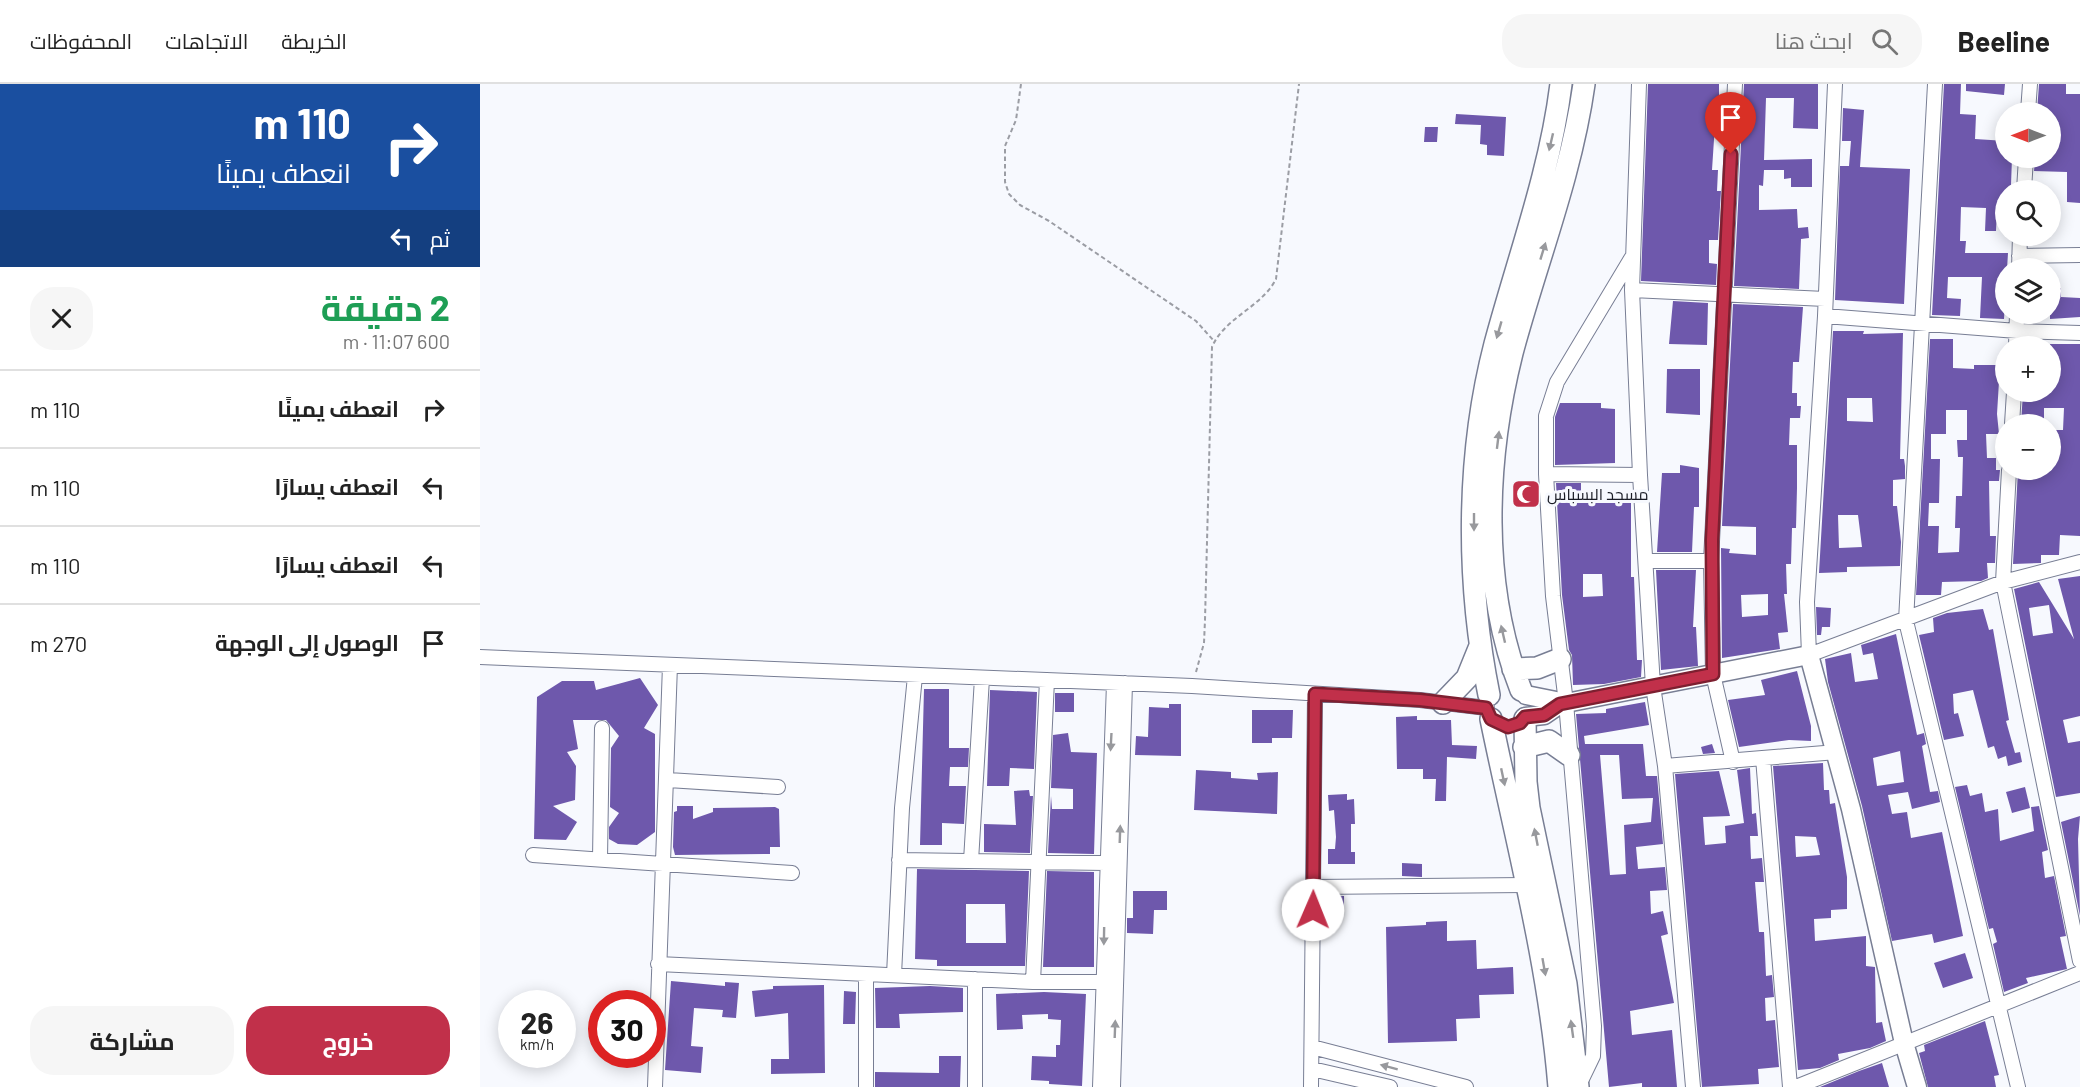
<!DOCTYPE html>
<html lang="ar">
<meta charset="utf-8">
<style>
body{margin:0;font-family:Barlow,Cairo,sans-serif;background:#f6f6f6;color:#222;direction:rtl;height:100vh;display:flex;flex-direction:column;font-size:22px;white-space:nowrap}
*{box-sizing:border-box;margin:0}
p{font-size:20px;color:#767676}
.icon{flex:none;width:33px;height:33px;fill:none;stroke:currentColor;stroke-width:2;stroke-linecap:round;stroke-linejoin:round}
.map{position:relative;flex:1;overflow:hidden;direction:ltr}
.panel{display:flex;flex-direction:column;background:#fff;width:480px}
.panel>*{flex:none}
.top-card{background:#1a4fa0;color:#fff;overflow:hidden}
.needle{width:39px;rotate:270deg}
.tools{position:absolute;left:1515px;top:18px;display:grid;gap:12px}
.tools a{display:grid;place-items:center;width:66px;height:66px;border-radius:50%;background:#fff;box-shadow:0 3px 15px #0003;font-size:30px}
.speed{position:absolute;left:18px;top:906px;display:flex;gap:12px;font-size:30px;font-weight:700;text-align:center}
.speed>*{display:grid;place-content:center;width:78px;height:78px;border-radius:50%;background:#fff;box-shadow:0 3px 15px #0003;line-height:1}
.speed small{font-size:15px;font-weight:400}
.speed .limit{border:9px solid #d22;background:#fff;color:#111}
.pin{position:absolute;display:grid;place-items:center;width:51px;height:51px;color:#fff;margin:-62px -26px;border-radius:50% 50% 50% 0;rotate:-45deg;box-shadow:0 0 6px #0007}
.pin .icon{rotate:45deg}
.me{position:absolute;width:66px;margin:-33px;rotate:1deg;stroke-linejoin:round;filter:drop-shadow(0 0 4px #0008)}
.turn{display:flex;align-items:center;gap:21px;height:126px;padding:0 30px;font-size:27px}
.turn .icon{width:78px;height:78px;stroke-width:2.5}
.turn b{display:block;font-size:42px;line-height:51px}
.then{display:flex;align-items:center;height:57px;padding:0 30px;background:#0003;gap:12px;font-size:22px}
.round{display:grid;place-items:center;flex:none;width:63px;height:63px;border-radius:24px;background:#f6f6f6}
.headline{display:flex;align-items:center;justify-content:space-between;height:102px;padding:0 30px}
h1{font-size:36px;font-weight:700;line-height:45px;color:#1e9e55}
.action{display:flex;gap:12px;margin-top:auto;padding:12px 30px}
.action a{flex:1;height:69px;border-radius:24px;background:#c1304a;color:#fff;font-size:24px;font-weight:700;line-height:69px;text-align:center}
.action a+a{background:#f6f6f6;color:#222}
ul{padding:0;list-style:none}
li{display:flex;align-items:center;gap:18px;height:78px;padding:0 30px;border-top:2px solid #e0e0e0}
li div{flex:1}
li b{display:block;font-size:22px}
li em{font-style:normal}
header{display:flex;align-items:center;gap:36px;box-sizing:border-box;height:84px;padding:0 30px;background:#fff;border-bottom:2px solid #e0e0e0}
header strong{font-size:28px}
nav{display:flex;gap:33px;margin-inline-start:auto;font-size:21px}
.search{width:420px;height:54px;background:#f6f6f6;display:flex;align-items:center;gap:15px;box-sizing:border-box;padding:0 21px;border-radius:24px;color:#767676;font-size:22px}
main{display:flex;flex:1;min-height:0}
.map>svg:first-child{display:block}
.building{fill:#6e58ac;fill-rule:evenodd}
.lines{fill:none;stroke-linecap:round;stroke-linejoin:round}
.street-casing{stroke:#787e94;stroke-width:16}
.secondary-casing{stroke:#787e94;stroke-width:21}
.primary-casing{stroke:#787e94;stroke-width:24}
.path{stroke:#9b9da4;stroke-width:2;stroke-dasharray:4.5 3;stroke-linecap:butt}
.street{stroke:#fff;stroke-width:14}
.secondary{stroke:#fff;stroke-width:18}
.primary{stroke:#fff;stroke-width:21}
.oneway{fill:#98999d}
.route-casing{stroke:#7d1f30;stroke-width:15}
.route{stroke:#c1304a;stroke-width:10}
.labels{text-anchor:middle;stroke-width:6;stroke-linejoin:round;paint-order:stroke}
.poi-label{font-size:16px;fill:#1a1c25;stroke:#f7f9fe;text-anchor:start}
</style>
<header>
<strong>Beeline</strong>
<div class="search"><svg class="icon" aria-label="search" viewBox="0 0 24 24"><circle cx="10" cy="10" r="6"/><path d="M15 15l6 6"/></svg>ابحث هنا</div>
<nav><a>الخريطة</a><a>الاتجاهات</a><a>المحفوظات</a></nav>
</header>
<main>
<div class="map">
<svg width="1600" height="1003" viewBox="0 0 1600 1003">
<rect width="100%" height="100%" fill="#f7f9fe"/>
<path class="building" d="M1168,0H1239V19H1245L1244,40H1235L1232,86H1238L1237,107H1241L1238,156H1229V179L1237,180L1236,201L1161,197Z
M1264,0H1338V45L1313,44L1314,14H1286L1284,76L1332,75V103H1311V94L1304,95V86H1284L1283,102L1279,101V126L1317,125L1318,144L1328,143L1329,154L1321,155L1319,205L1254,202Z
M1464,0H1481L1480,30L1496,31L1495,55L1526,57V74H1532L1531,101L1529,106H1526V125L1517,124L1516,147H1505L1506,124L1481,123L1480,157H1486L1485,169H1528L1524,235L1500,234L1502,193H1468L1467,214L1481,215L1480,232L1452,231Z
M1486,0H1525L1524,11L1486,7Z
M1559,0H1586V10H1600V119L1587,118V88L1554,87L1555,74H1570V28H1557Z
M1363,24L1384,26L1380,83L1430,85L1424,220L1355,216L1360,82H1369L1371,57H1362Z
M976,30L1026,33L1024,72L1007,71V61L1000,60L1001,41L975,40Z
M945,43H958L957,58H944Z
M1570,203L1581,204V213L1600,214V233L1570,235Z
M1193,217L1228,219L1227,261L1189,260Z
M1253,220L1323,223L1319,278H1313L1312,309H1317V322H1321L1320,334H1310L1309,361H1317V404L1316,444H1312L1311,480H1306L1307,510H1304L1308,548L1298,549L1300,565L1242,574L1241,464L1250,465L1249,469L1276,471V443L1242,442ZM1288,510V531L1262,533L1261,511Z
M1353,247H1384L1383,250L1423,249L1420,375H1424L1425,382V395L1413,396V422H1417L1421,458L1420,482L1367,483V488L1339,489ZM1367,314H1392L1393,338L1367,337ZM1358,431H1378L1382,463L1359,464Z
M1450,255H1473V284L1494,285V281H1520L1517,330L1519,350H1506L1507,374H1516V386H1520L1519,397H1509L1510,452H1516L1515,479H1507L1508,494L1501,497L1462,498L1461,511H1436ZM1466,326H1487V356H1477L1478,373H1483L1482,412H1476L1475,444H1480L1479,468L1458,469L1459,442H1448L1449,419H1459L1460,375H1451V350H1466Z
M1570,260H1600V452L1580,451L1579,471H1561V479L1533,480L1538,386H1572L1575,346H1583L1584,324H1564V340H1541L1543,308H1570Z
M1187,285H1220V331L1186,329Z
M1080,319H1121V324L1135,325V379L1075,381V333Z
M1200,381L1219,384V423H1214L1212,468H1177L1182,389H1200Z
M1076,399H1101V419H1151V493H1154L1157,576H1162L1161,593L1124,600L1093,601L1092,571L1089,566L1082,511ZM1103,490H1122L1123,512L1103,513Z
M1176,486H1216L1213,543H1216L1218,582L1181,586Z
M1600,492V632L1583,636L1588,659L1600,657V709L1576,713L1534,505L1559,498L1594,555L1578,495ZM1569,521L1573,549L1553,552L1549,524Z
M1336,523L1351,524L1350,543H1342L1341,551H1337Z
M1503,525L1509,546L1513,545L1529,636L1526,637L1535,669L1540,668L1542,678L1528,682L1526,672L1518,675L1514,662L1508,664L1493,606L1473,610L1474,630L1478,629L1484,652L1464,656L1439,551L1454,548L1453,534L1467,529Z
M1416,550L1437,651L1444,649L1446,660L1442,662L1450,708L1458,707L1460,718L1432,725L1428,708L1408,711L1412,730L1427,728L1431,754L1462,748L1483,852L1454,859L1452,850L1412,857L1382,722L1348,598L1345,575L1371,569L1375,598L1398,595L1393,569L1383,571L1381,561ZM1420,667L1424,698L1397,702L1393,674Z
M1317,587L1331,642V657L1309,656L1259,663L1248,616L1285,611L1281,596Z
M160,594L178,621L164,644L175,650V748L157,761L138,760L129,755V743L139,729L130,723L131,664L139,652L126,636H93L98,665L87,668L96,682L95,716L73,722L97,738L86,756L54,755L57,613L82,597H114L116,606Z
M444,605H469V664H489L488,683H470L469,702H486L484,740L462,739V761H440Z
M510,606L557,608L554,685L530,684L529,702H507Z
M575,609H594V628H575Z
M1165,618L1169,641L1104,652L1105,660H1163L1166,692H1177L1183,760L1156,763L1158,785L1185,783L1187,806L1170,807L1171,830L1183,827L1188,850L1181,852L1194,919L1150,927L1152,951L1192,946L1197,1003H1162V999L1129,1003L1096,630L1126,629V625ZM1120,671H1139L1142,715L1173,714L1171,738L1144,741L1146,790L1130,791Z
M689,620H701V672L655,671L656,652L668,653L669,623L689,624Z
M772,626H813L812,654H792V659H772Z
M937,632V636H971L972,661L997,662L996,675L967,673L966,717H955L956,695H943V685H917L916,633Z
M588,649L591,668L617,669L614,770L568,769L571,712L572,725H593V705L571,704L573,651Z
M1232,660L1235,669L1223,670L1221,663Z
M1343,679L1344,706H1349L1350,720L1355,719L1367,793V825L1351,826V834L1334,835L1335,857L1386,852V882L1395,883L1396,939L1402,938L1406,957L1390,964L1358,970L1359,976L1340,984L1318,986L1293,682ZM1315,752L1336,753L1340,771L1316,773Z
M1270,684L1272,730L1276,729L1278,752H1270L1271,775L1282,774L1284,798H1275L1279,848H1284L1286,892L1292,891L1294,913L1285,914L1286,937L1295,936L1299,983L1278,985L1279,1000L1222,1003L1195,690L1239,687L1250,732L1223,733L1225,761L1246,759L1245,742L1264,739L1257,686Z
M716,686L751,688V694L778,696L777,689L798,688L797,730L714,726Z
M1487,701L1490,712L1502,709L1505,728L1518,725L1520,757L1554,747L1551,723L1559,722L1568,766L1562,768L1565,794L1574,792L1586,852L1580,853L1587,885L1546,894L1548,899L1524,908L1513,860L1517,858L1513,844L1509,845L1475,703Z
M1545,703L1550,724L1532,729L1526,708Z
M549,706L550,712H553L550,769L504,768V740L536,741L534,707Z
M867,710V716L874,715L875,740H871V768H875V780H848V765H855L856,753L854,726L849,727L848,711Z
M197,722H213V735L233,728V724L295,723L299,725L300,763H290V770L195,771L193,763L194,728L197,727Z
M1600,732L1598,755L1600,832L1581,738Z
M922,779L942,780V793L922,792Z
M437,785L549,787L545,882H457V876L435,875ZM486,820H525L526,859H486Z
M567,787L614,788V883H563Z
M653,807H687V826H674L673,850L647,849V834H653Z
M842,812H864V823L842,822Z
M967,837V857L996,856L997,885L1033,883L1034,910L999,911L1000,934L976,935L977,957L908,959L906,843L946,841V838Z
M1485,869L1493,894L1463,904L1454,879Z
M191,897L245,902V898L259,899L256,934L242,933L243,926L214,924L211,962L223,963L221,989L185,986Z
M344,901L345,989L291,990V975H309L308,929L275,933L272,907L293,905V902Z
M450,902L483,904V928L419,930L420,944H396L395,904Z
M364,907L376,908L375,940H363Z
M564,908L606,910L602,1002L569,1000V997L551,996L552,972L576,973V961H580L581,936L568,935V930L542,931L543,945L517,946L516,910Z
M1505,937L1519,991L1514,992L1516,1003H1448L1439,969L1445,967L1444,961Z
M459,972H481L480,1003H395V988L459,989Z
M1402,979L1409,1003H1340L1379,987Z"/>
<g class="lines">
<g class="street-casing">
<path id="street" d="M1159,0L1152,206L1160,391L1173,602L1185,682L1213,1003
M1355,0L1345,232L1327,518L1329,571L1523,498L1600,478
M1455,0L1426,537L1538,1003
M1548,28L1550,0
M1544,106L1546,74
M1539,172L1600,171
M1539,184L1540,152
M1152,206L1345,215
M1345,232L1537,247L1600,249
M1536,262L1537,230
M1532,340L1534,308
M1529,386L1523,498L1600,877
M1066,390L1160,391
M1166,477H1231
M0,573L712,602L940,616L1007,624
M1283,674L1310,1003
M1253,678L1233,590L1231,477L1255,0
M1185,682L1357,668
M188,696L298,703
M53,771L312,789
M120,775L122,644
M419,776L626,779
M491,777L502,594
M834,803L1045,801
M178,880L553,898H636
M386,890V1003
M414,891L422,724L435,592
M495,895V1003
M553,898L567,596
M832,963L986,1003
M832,985L910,1003
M1099,1001L1113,972L1114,942L1086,619L1073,512L1066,390V332L1077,298L1152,173
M175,1003L190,581
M620,1003L634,599
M633,1003L645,599
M831,1003L835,610
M1316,1003L1600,889"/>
</g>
<g class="secondary-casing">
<path id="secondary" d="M1046,611L1086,619L1329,571L1371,725L1424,959L1437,1003
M1045,633L1064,631L1080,620"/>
</g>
<g class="primary-casing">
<path id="primary" d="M1033,585L1057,584L1080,575
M1041,606C1000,501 1005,377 1032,269C1056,179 1091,93 1104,0
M1009,611C986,498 986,372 1015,260C1038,174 1070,89 1081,0
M963,619L987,594L1000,562
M1011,635C1036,757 1069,879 1079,1003
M1045,635L1046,698L1049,724L1086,900L1098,1003
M1044,663L1069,657L1089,671"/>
</g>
<path class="path" d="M541,0L536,36L525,62V98L529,110L540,121L569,137L716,237L734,257
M716,588L724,559L725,536L732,263C744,234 782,223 796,195L819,0"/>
<use href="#street" class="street"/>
<use href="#secondary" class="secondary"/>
<use href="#primary" class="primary"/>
</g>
<defs><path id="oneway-solid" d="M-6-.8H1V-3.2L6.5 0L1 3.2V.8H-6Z" transform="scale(1.5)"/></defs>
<g class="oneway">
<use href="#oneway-solid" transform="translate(1071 58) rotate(103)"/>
<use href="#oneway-solid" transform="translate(1063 167) rotate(-73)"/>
<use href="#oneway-solid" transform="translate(1019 246) rotate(106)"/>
<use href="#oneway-solid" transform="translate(1018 356) rotate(-83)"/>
<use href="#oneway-solid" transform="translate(994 438) rotate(90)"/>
<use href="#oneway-solid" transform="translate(1023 550) rotate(-103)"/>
<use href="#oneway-solid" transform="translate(631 658) rotate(93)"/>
<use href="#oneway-solid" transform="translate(1023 693) rotate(78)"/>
<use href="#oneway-solid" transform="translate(640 750) rotate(-88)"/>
<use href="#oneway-solid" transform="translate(1056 753) rotate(-101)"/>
<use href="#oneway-solid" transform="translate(624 852) rotate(91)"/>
<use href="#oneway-solid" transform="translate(1064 883) rotate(80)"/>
<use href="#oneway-solid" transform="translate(635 945) rotate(-88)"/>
<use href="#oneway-solid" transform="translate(1092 945) rotate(-98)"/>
<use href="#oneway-solid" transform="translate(909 983) rotate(-165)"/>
</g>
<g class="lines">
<g class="route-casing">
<path id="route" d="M833,826L835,610L940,616L1006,624L1011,635L1028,643L1040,639L1045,633L1064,631L1080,620L1233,590L1232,456L1251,70"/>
</g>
<use href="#route" class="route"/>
</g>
<defs>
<g id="mosque-square" transform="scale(1.5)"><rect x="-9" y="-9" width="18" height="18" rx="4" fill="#c1304a" stroke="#f7f9fe"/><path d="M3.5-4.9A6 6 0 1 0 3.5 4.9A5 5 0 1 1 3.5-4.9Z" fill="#fff"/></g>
</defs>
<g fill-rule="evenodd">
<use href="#mosque-square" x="1046" y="410"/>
</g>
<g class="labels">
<g class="poi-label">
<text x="1067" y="416">مسجد البسباس</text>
</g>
</g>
</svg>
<div class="tools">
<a><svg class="needle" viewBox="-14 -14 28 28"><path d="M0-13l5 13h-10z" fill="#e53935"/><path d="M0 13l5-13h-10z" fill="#767676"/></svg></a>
<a><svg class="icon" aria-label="search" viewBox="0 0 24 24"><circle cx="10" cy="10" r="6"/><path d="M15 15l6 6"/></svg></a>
<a><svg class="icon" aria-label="layers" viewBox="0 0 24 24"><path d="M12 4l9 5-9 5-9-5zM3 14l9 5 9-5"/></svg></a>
<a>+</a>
<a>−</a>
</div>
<div class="speed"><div>26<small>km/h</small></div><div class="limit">30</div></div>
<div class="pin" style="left:1251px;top:70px;background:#d93025"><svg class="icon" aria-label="arrive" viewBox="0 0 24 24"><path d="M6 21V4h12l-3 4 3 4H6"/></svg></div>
<svg class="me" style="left:833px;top:826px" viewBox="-20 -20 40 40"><circle r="19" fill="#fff"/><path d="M0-13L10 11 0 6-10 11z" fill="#c1304a"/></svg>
</div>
<section class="panel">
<div class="top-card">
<div class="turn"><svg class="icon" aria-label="right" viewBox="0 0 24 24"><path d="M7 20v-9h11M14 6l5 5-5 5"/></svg><div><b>110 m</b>انعطف يمينًا</div></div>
<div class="then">ثم<svg class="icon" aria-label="left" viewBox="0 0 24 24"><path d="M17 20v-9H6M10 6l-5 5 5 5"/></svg></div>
</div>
<div class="headline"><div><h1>2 دقيقة</h1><p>600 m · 11:07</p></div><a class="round"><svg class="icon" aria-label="close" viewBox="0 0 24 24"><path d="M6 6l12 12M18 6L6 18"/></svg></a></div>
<ul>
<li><svg class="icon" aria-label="right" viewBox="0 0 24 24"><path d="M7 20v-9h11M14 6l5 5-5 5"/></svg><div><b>انعطف يمينًا</b></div><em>110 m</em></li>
<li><svg class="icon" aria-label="left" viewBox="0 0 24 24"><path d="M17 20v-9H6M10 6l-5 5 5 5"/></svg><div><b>انعطف يسارًا</b></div><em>110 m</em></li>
<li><svg class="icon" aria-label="left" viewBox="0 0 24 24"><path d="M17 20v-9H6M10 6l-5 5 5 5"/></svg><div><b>انعطف يسارًا</b></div><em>110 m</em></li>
<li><svg class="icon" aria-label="arrive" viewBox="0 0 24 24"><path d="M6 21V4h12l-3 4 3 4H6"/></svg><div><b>الوصول إلى الوجهة</b></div><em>270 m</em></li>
</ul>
<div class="action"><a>خروج</a><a>مشاركة</a></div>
</section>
</main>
